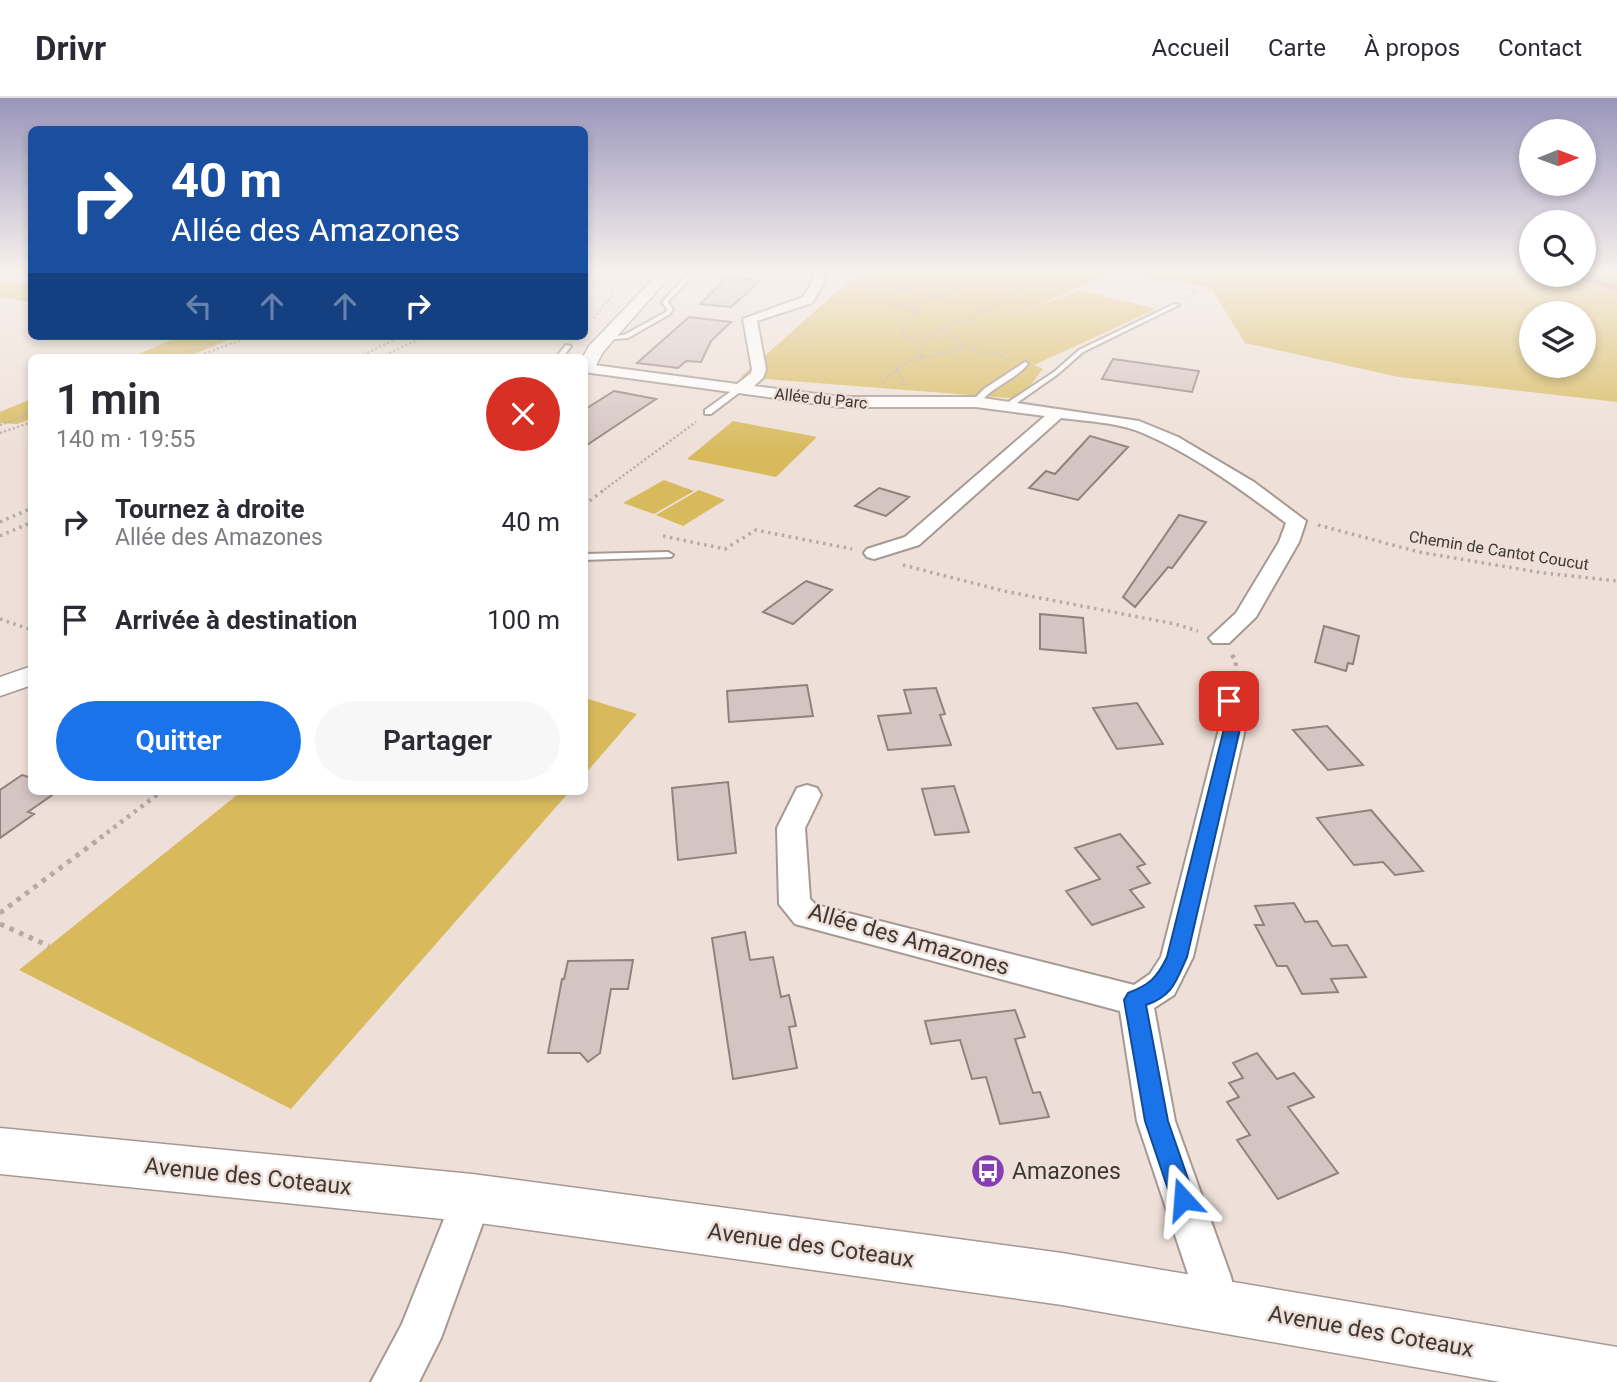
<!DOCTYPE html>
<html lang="fr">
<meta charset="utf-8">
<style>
body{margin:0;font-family:Roboto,sans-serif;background:#f7f7f7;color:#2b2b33;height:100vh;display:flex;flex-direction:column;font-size:26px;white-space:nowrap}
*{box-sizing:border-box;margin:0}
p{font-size:23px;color:#7c7c81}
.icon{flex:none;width:38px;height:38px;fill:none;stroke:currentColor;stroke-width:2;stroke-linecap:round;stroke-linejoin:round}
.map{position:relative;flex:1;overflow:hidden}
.sheet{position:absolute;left:28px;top:256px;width:560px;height:441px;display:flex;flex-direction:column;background:#fff;border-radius:10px;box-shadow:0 4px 10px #0003}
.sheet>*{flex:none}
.hud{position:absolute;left:28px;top:28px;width:560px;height:214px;border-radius:10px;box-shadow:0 4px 10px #0003;background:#1a4fa0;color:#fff;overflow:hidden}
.needle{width:46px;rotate:89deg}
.tools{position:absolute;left:1519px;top:21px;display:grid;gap:14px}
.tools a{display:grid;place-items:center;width:77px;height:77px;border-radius:50%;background:#fff;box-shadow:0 4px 10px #0003;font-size:35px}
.pin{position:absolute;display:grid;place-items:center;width:60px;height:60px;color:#fff;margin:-30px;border-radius:14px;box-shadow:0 4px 10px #0006}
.me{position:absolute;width:77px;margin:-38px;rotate:341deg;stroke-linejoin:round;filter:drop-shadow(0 0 5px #0008)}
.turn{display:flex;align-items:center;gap:24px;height:147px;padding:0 28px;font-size:32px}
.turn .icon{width:91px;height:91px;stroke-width:2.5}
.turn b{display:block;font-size:49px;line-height:60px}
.lanes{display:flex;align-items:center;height:66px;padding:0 28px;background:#0003;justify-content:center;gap:35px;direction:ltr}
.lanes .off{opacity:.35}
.round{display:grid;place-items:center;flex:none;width:74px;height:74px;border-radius:37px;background:#f7f7f7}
.summary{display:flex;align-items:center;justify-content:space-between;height:119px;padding:0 28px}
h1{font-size:42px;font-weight:600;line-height:52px}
.primary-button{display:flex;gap:14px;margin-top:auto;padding:14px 28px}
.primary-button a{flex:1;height:80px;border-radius:42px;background:#1a73e8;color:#fff;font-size:28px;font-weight:600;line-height:80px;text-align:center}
.primary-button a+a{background:#f7f7f7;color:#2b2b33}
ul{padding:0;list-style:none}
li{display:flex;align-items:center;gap:21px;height:98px;padding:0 28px}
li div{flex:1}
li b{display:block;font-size:26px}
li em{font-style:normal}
header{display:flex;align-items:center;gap:42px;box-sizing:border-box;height:98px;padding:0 35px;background:#fff;border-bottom:2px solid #e1e1e2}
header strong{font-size:33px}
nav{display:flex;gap:38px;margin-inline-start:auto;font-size:24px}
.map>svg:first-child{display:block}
.green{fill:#d8ba5d;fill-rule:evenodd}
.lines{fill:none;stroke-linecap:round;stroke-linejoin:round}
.stream{stroke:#c26676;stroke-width:4.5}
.building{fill:#d5c5c2;stroke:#91827f;stroke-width:2}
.service-casing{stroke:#a69992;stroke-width:4}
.minor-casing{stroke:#a69992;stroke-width:4}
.tertiary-casing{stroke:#a69992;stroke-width:3}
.path-far3{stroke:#b5aaa4;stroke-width:2.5;stroke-dasharray:2 2.5;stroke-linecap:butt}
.path-far2{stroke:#b5aaa4;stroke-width:3.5;stroke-dasharray:2.5 4.5;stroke-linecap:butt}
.path-far1{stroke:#b5aaa4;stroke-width:4.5;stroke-dasharray:3.5 5;stroke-linecap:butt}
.path{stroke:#b5aaa4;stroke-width:5;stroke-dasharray:4.5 6;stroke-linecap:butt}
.service{fill:#fff;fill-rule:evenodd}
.minor{fill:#fff;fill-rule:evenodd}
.tertiary{fill:#fff;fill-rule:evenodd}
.route{fill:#1a73e8;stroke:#114b97;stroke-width:2}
.labels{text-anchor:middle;stroke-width:5;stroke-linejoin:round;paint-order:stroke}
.far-street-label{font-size:16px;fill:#3d3835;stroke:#eee0d8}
.near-street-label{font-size:23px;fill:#3d3835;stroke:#eee0d8}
.near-poi-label{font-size:23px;fill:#3d3835;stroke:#eee0d8;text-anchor:start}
</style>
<header>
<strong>Drivr</strong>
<nav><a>Accueil</a><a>Carte</a><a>À propos</a><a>Contact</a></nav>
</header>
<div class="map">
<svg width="1617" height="1284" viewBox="0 0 1617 1284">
<rect width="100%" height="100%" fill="#eee0d8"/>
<path class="green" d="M858,175H1112L1012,219L1079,192L1156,211L1034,267L1043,271L1020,301L741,279Z
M1122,175L1584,177V175H1617V304L1399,279L1245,245L1211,190ZM1531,215H1584V268H1531Z
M0,182L31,187V205L0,198Z
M156,238H239L187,259H132L171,242Z
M31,301V321L17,326L0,325V314Z
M733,323L817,339L776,379L687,361Z
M664,382L694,393L654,416L623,405Z
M699,392L725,402L683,428L656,417Z
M585,600L637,616L585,676L584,600Z
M242,693H570L291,1011L19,872Z"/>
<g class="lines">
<path class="stream" d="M1569,177L1617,190"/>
</g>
<path class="building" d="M727,179L760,183L731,209L700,206Z
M689,219L731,224L711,243L701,264L686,263L678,270L637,265Z
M1113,261L1199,273L1192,294L1102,281Z
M614,293L656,301L584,349V312Z
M1090,338L1128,349L1078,402L1029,390L1046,373L1055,376Z
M879,390L909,399L886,418L855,408Z
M1179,417L1206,424L1172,470L1168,469L1135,509L1123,499Z
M806,483L832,492L793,526L763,514Z
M1040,516L1083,520L1086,555L1040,551Z
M1324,528L1359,538L1353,566L1348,565L1346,573L1315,564Z
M807,587L813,618L729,624L727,593Z
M936,590L945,616L940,617L951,647L888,652L878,618L911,615L904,592Z
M1137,605L1163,646L1117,651L1093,610Z
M1327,628L1363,667L1328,672L1293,632Z
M22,677L32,680V693H58L28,714L34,716L0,740V692Z
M728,684L736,755L678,762L672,690Z
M954,688L969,734L935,737L922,691Z
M1371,712L1423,773L1395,777L1383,764L1354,767L1317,720Z
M1120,736L1145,766L1137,769L1150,785L1130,792L1144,809L1092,827L1066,793L1100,781L1075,750Z
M1294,805L1305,824L1317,823L1332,848L1347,847L1366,879L1331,881L1338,894L1302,896L1287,868H1277L1255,827H1264L1255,808Z
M745,834L750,862L773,859L781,899L789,897L796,928L789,929L797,970L733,981L712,840Z
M633,862L628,891H611L600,955L588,964L580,955H548L562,881H564L568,863Z
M1015,912L1025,939L1015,941L1033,995L1040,994L1049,1019L1000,1026L986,979L972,981L960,942L931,946L925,923Z
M1257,955L1277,981L1294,975L1314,999L1288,1009L1338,1075L1278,1101L1237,1042L1250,1037L1227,1004L1239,999L1229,985L1243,980L1233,965Z"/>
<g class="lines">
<g class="service-casing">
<path id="service" d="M689,175H695L668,204L673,211L670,216L628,240L604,242V240L606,239L624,237L666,214L667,211L662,204Z
M1174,206L1179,207L1083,254L1058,276L1011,309L1004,307L1054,274L1079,252Z
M566,247L571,248L563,259H556Z
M1025,264L1028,266C1014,283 992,288 979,306H973V302L984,291Z
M737,289L744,291L711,316H705V312Z
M668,454L673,457L671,459L584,462V456Z"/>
</g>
<g class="minor-casing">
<path id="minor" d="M813,175H825L823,186L812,205L757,223L766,271L763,280L754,288L841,299H976L1139,323L1178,339L1254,384L1306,423L1299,444L1256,519L1229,545H1213L1209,540L1236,515L1279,444L1286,425C1239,390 1189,353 1135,332C1112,324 1085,323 1061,320L919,447L874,461L867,459L864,455L867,451L905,439L1045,318L976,309H841L584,274L586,266L737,286L751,275L752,271L743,221L803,199L811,186Z
M1229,595L1238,597L1242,603L1245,631L1193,859L1174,897L1154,910L1175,1023L1231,1179L1237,1205L1230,1220L1215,1227L1200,1220L1193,1205L1189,1179L1137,1023L1120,913L795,826L779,806L777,730L797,690L807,687L817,690L821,697L805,730L810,801L816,807L1134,887L1150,876L1161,859L1219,631L1216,603L1220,597Z
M472,1080L486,1086L492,1100L441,1240L419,1284H371L402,1226L458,1086Z"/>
</g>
<g class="tertiary-casing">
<path id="tertiary" d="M659,175H673L603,254L594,271H584L583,259L589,248Z
M32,568V587L0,598V579Z
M0,1030L472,1076L1062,1155L1617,1249V1284H1500L1062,1207L472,1124L0,1076Z"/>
</g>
<path class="path-far3" d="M953,175L955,179L1022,190
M1127,175L1198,194L1187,200
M584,183L601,185L612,191V197L593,221
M902,188L905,183L904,175
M874,194L878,175
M908,209L957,192L962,186L960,181
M918,245L953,226L978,217L1023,191L1093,175
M961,249L1000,257L1006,262
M176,259L230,238
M196,259L251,238
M359,259L402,238
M381,259L426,238
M919,260L959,252L962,245L940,232
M883,284L897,271
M906,287L897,271L922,257L918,245L904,238L903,229L919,214L878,200L879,196L928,187L958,190
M0,327L32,315
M0,335L32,324
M601,394L696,324"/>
<path class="path-far2" d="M584,407L604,392
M0,424L32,410
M1318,427L1419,454L1543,475L1617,483
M0,438L32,424
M663,438L725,451L756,432L852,451
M903,467L1004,493L1175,526L1198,533
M0,521L32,532"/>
<path class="path-far1" d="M1232,557L1236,563L1235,582
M100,740L162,693"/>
<path class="path" d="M0,815L103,738
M0,826L49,848"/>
<use href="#service" class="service"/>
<use href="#minor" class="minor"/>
<use href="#tertiary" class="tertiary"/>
</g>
<linearGradient id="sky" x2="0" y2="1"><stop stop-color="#9995ba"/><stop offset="0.49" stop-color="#f7f1ed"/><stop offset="1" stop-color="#f7f1ed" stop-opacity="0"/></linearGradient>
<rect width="1617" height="354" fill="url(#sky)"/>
<path class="route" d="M1229,599L1237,603L1240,631L1187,859C1176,883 1173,898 1146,907L1168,1023L1195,1101L1192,1109L1183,1113L1174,1109L1145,1023L1124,902L1128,895C1149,887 1157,880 1167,859L1224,631L1222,603Z"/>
<defs>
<g id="bus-disc" transform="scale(1.75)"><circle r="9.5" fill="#853fb3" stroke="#eee0d8"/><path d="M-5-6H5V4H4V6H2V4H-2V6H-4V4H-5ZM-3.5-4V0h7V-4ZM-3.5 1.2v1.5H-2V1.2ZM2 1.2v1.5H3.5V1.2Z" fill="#fff"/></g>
</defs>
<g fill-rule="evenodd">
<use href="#bus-disc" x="988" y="1073"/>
</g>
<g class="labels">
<g class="far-street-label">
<text transform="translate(821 300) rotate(6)" y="6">Allée du Parc</text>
<text transform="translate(1499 452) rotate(9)" y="6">Chemin de Cantot Coucut</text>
</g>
<g class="near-street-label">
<text transform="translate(909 841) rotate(16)" y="8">Allée des Amazones</text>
<text transform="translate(248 1078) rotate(6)" y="8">Avenue des Coteaux</text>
<text transform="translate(811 1147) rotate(8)" y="8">Avenue des Coteaux</text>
<text transform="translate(1371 1233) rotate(10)" y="8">Avenue des Coteaux</text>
</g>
<g class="near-poi-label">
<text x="1012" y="1081">Amazones</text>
</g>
</g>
</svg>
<div class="tools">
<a><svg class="needle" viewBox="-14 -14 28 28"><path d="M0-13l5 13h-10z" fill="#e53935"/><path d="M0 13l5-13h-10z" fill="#7c7c81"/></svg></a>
<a><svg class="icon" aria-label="search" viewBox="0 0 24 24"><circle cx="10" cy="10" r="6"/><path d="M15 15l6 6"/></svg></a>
<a><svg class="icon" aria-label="layers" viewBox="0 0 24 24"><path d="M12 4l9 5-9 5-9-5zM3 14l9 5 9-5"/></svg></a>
</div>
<div class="pin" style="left:1229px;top:603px;background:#d93025"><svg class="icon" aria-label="arrive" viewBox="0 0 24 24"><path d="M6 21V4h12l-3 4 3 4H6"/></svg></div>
<svg class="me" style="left:1183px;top:1101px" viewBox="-20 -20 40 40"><path d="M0-17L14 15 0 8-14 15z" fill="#1a73e8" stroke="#fff" stroke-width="4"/></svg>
<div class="hud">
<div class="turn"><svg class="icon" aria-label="right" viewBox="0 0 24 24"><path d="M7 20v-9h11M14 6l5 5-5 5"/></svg><div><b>40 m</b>Allée des Amazones</div></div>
<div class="lanes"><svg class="icon off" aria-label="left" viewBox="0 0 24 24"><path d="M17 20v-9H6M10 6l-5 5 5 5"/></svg><svg class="icon off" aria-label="ahead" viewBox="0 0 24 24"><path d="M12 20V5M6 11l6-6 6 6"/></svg><svg class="icon off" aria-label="ahead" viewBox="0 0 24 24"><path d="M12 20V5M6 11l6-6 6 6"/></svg><svg class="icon" aria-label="right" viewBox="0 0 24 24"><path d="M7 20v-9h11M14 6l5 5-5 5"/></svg></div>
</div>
<section class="sheet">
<div class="summary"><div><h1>1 min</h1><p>140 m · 19:55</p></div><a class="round" style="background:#d93025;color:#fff"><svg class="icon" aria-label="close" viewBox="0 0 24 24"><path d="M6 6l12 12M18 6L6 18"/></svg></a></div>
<ul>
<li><svg class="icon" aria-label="right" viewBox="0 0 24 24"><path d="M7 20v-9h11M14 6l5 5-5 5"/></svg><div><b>Tournez à droite</b><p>Allée des Amazones</p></div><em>40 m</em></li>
<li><svg class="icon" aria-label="arrive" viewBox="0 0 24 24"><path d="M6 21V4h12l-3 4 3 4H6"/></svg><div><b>Arrivée à destination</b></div><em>100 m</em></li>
</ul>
<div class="primary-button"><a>Quitter</a><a>Partager</a></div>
</section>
</div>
